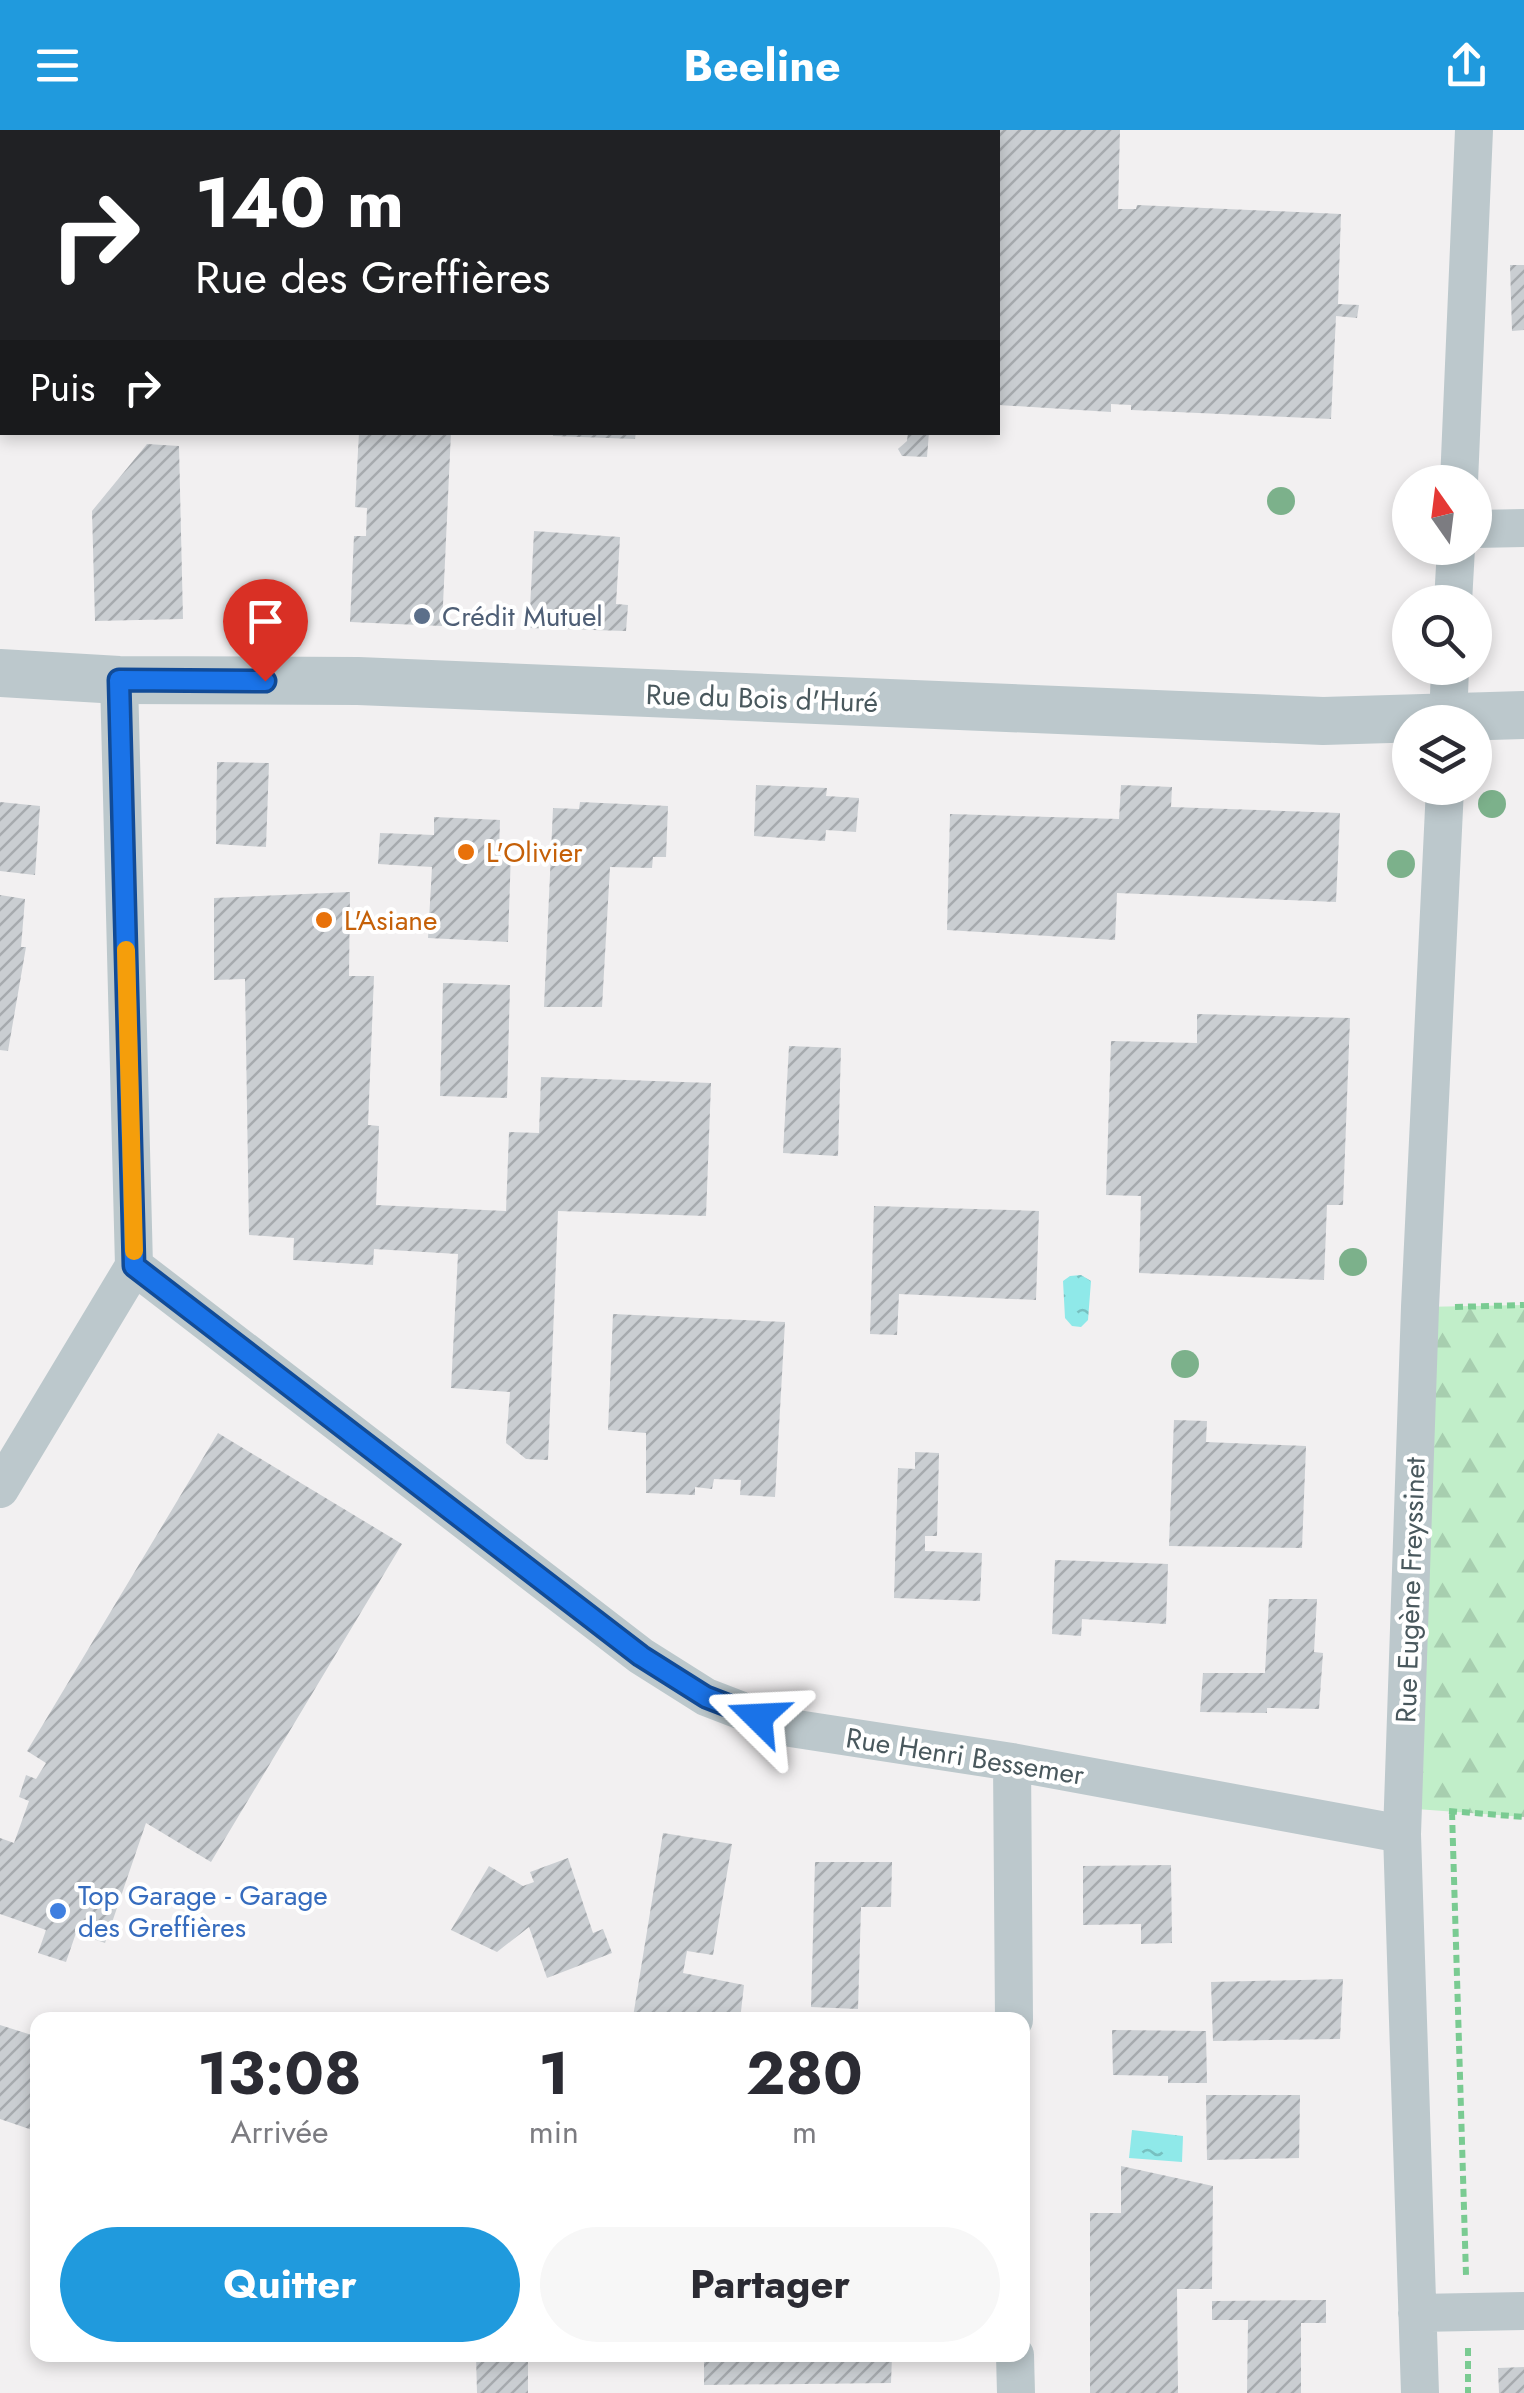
<!DOCTYPE html>
<html lang="fr">
<meta charset="utf-8">
<style>
body{margin:0;font-family:Jost,sans-serif;background:#f7f7f7;color:#2b2b33;height:100vh;display:flex;flex-direction:column;font-size:38px;white-space:nowrap}
*{box-sizing:border-box;margin:0}
p{font-size:32px;color:#7c7c81}
.icon{flex:none;width:55px;height:55px;fill:none;stroke:currentColor;stroke-width:2;stroke-linecap:round;stroke-linejoin:round}
.map{position:relative;flex:1;overflow:hidden}
.details{position:absolute;left:30px;top:1882px;width:1000px;height:350px;display:flex;flex-direction:column;background:#fff;border-radius:20px;box-shadow:0 5px 15px #0003}
.details>*{flex:none}
.banner{position:absolute;left:0px;top:0px;width:1000px;height:305px;box-shadow:0 5px 15px #0003;background:#202124;color:#fff;overflow:hidden}
.needle{width:65px;rotate:346deg}
.buttons{position:absolute;left:1392px;top:335px;display:grid;gap:20px}
.buttons a{display:grid;place-items:center;width:100px;height:100px;border-radius:50%;background:#fff;box-shadow:0 5px 15px #0003;font-size:50px}
.pin{position:absolute;display:grid;place-items:center;width:85px;height:85px;color:#fff;margin:-102px -42px;border-radius:50% 50% 50% 0;rotate:-45deg;box-shadow:0 0 10px #0007}
.pin .icon{rotate:45deg}
.me{position:absolute;width:110px;margin:-55px;rotate:291deg;stroke-linejoin:round;filter:drop-shadow(0 0 8px #0008)}
.turn{display:flex;align-items:center;gap:35px;height:210px;padding:0 30px;font-size:45px}
.turn .icon{width:130px;height:130px;stroke-width:2.5}
.turn b{display:block;font-size:70px;line-height:85px}
.then{display:flex;align-items:center;height:95px;padding:0 30px;background:#0003;gap:20px;font-size:38px}
.eta{display:flex;justify-content:space-evenly;align-items:center;height:170px;text-align:center}
.eta b{font-size:60px;font-weight:700;line-height:70px}
.action{display:flex;gap:20px;margin-top:auto;padding:20px 30px}
.action a{flex:1;height:115px;border-radius:60px;background:#209add;color:#fff;font-size:40px;font-weight:700;line-height:115px;text-align:center}
.action a+a{background:#f7f7f7;color:#2b2b33}
header{display:flex;justify-content:space-between;align-items:center;height:130px;padding:0 30px;background:#209add;color:#fff;font-size:45px;font-weight:700}
.map>svg:first-child{display:block}
.forest{fill:url(#forest-firs)}
.water{fill:url(#water-ripples)}
.building{fill:url(#building-hatch)}
.lines{fill:none;stroke-linecap:round;stroke-linejoin:round}
.path{stroke:#7acb92;stroke-width:6;stroke-dasharray:8 5;stroke-linecap:butt}
.minor{stroke:#bcc8cc;stroke-width:38}
.tertiary{stroke:#bcc8cc;stroke-width:48}
.primary{stroke:#b1c5ce;stroke-width:55}
.tree{fill:#7cb18b}
.route-casing{stroke:#114b97;stroke-width:25}
.route{stroke:#1a73e8;stroke-width:18}
.slow{stroke:#f59e0b;stroke-width:18}
.service-dot{fill:#5c6f8a;stroke:#fff;stroke-width:4}
.food-dot{fill:#e8710a;stroke:#fff;stroke-width:4}
.shop-dot{fill:#3f7fe0;stroke:#fff;stroke-width:4}
.labels{text-anchor:middle;stroke-width:8;stroke-linejoin:round;paint-order:stroke}
.service-label{font-size:28px;fill:#4e5e75;stroke:#fff;text-anchor:start}
.street-label{font-size:28px;fill:#49585d;stroke:#fff}
.food-label{font-size:28px;fill:#c56008;stroke:#fff;text-anchor:start}
.shop-label{font-size:28px;fill:#366cbe;stroke:#fff;text-anchor:start}
</style>
<header><svg class="icon" aria-label="menu" viewBox="0 0 24 24"><path d="M4 6h16M4 12h16M4 18h16"/></svg>Beeline<svg class="icon" aria-label="share" viewBox="0 0 24 24"><path d="M12 15V3M7 8l5-5 5 5M5 13v7h14v-7"/></svg></header>
<div class="map">
<svg width="1524" height="2263" viewBox="0 0 1524 2263">
<defs>
<pattern id="forest-firs" width="22" height="20" patternUnits="userSpaceOnUse" patternTransform="scale(2.5)"><rect width="22" height="20" fill="#c1eec9"/><path d="M5 1l3.5 6h-7zM16 11l3.5 6h-7z" fill="#a7ceaf"/></pattern>
<pattern id="water-ripples" width="26" height="14" patternUnits="userSpaceOnUse" patternTransform="scale(2.5)"><rect width="26" height="14" fill="#8fe9e9"/><path d="M2 4q2-2 4 0t4 0M15 11q2-2 4 0t4 0" fill="none" stroke="#77c0c0"/></pattern>
<pattern id="building-hatch" width="6" height="6" patternUnits="userSpaceOnUse" patternTransform="scale(2.5)"><rect width="6" height="6" fill="#caced2"/><path d="M-1 1l2-2M0 6l6-6M5 7l2-2" fill="none" stroke="#a6aaae"/></pattern>
</defs>
<rect width="100%" height="100%" fill="#f2f0f1"/>
<path class="forest" d="M1524,1175V1687L1403,1678L1420,1177Z"/>
<path class="water" d="M1081,1145L1091,1151L1088,1190L1081,1197L1072,1196L1065,1188L1063,1151L1070,1146Z
M1132,2000L1183,2006L1182,2032L1129,2028Z"/>
<path class="building" d="M998,0H1120L1118,79H1136L1137,75L1341,84L1338,174L1359,175L1357,188L1336,186L1331,289L1131,280V275L1111,274V282L998,275Z
M1510,135H1524V200L1512,201Z
M359,302H451L442,496L350,492L354,406H366L367,378L355,377Z
M553,302H636L635,309L553,306Z
M908,302H929L927,327L902,326L898,319L907,311Z
M147,314L179,316L183,489L95,491L92,381Z
M534,401L620,407L616,474L628,475L626,501L529,498Z
M217,632L269,633L266,717L216,714Z
M756,655L827,658L826,666L859,668L856,702L826,700L825,711L754,706Z
M1121,655L1172,657L1171,677L1340,683L1336,772L1117,763L1115,810L947,800L950,684L1119,689Z
M0,672L40,676L35,745L0,741Z
M580,672L668,676L666,727H653L652,738L610,737L602,877H544L553,678L579,679Z
M434,687L500,690L499,720L511,721L508,812L428,808L432,737L378,734L380,703L434,705Z
M350,762L349,846H374L368,995L379,996L376,1075L506,1081L509,1002L539,1003L541,947L711,953L706,1086L558,1081L548,1330L526,1329L506,1313L510,1262L451,1258L458,1124L374,1119L373,1135L293,1130L294,1108L249,1105L245,849L214,850V768Z
M0,765L25,769L21,817H26L8,921L0,920Z
M443,853L510,855L507,968L440,966Z
M1197,884L1350,888L1343,1075H1327L1324,1150L1139,1143L1141,1066L1106,1065L1111,911L1197,913Z
M789,916L841,918L838,1026L783,1023Z
M874,1076L1039,1081L1036,1170L899,1164L897,1205L870,1204Z
M613,1184L785,1192L775,1367L740,1365L741,1350L714,1349L712,1359L695,1357V1365L646,1363V1303L608,1300Z
M1174,1290L1207,1291L1206,1312L1306,1316L1302,1418L1169,1416Z
M218,1303L402,1414L211,1732L146,1693L105,1813L76,1803L66,1832L38,1823L46,1800L0,1784V1708L14,1713L29,1671L19,1667L26,1645L36,1649L46,1633L27,1621Z
M915,1322L939,1323L937,1406H925V1421L982,1423L980,1471L894,1468L898,1338L915,1339Z
M1055,1430L1168,1434L1166,1494L1082,1489L1081,1506L1052,1504Z
M1269,1469H1317L1314,1522L1323,1523L1319,1579L1267,1578V1583L1200,1582L1203,1543H1265Z
M663,1703L732,1714L713,1825L687,1821L683,1843L744,1855L740,1890H647L633,1887Z
M568,1728L593,1803L603,1799L612,1823L547,1848L529,1797L497,1822L451,1800L489,1736L523,1756L534,1752L530,1742Z
M815,1732H892L891,1777H861L858,1879L811,1877Z
M1171,1735L1172,1813L1141,1814V1794L1083,1795V1736Z
M1343,1849L1340,1909L1213,1911L1211,1852Z
M0,1895L38,1907V2002L0,1989Z
M1112,1900L1206,1901L1207,1953H1168V1946L1113,1945Z
M1206,1965H1300L1299,2028L1207,2030Z
M1121,2036L1213,2056L1212,2159H1177L1178,2263H1090V2083H1121Z
M1326,2170V2193H1301V2263H1247L1248,2190H1212V2171Z
M476,2225H528V2263H477Z
M704,2225H892L891,2253L704,2255Z
M1524,2237V2263H1499L1498,2238Z"/>
<g class="lines">
<path class="path" d="M1455,1177L1524,1175
M1449,1681L1524,1687
M1452,1682L1466,2145
M1468,2218V2263"/>
<path class="minor" d="M1459,352L1474,0
M1475,399L1524,398
M1453,472L1456,418
M1448,592L1450,538
M134,1136L641,1526L706,1567L784,1597L1012,1632L1402,1704
M0,1359L134,1136L119,550
M1012,1632L1014,1890
M1417,2183L1524,2181
M1015,2225L1016,2263
M1420,2263L1402,1704L1420,1177L1445,658"/>
<path class="tertiary" d="M0,543L119,550L358,551L1323,591L1524,585"/>
<path class="primary" d="M23,2L27,0
M115,2L117,0
M0,116L2,113"/>
</g>
<g class="tree">
<circle cx="1281" cy="371" r="14"/>
<circle cx="1492" cy="674" r="14"/>
<circle cx="1401" cy="734" r="14"/>
<circle cx="1353" cy="1132" r="14"/>
<circle cx="1185" cy="1234" r="14"/>
</g>
<g class="lines">
<g class="route-casing">
<path id="route" d="M265,551L119,550L134,1136L641,1526L706,1567L758,1587"/>
</g>
<use href="#route" class="route"/>
<path class="slow" d="M126,820L134,1121"/>
</g>
<circle class="service-dot" cx="422" cy="486" r="10"/>
<g class="food-dot">
<circle cx="466" cy="722" r="10"/>
<circle cx="324" cy="790" r="10"/>
</g>
<circle class="shop-dot" cx="58" cy="1781" r="10"/>
<g class="labels">
<g class="service-label">
<text x="442" y="496">Crédit Mutuel</text>
</g>
<g class="street-label">
<text transform="translate(762 568) rotate(2)" y="10">Rue du Bois d'Huré</text>
<text transform="translate(1410 1460) rotate(-88)" y="10">Rue Eugène Freyssinet</text>
<text transform="translate(965 1626) rotate(9)" y="10">Rue Henri Bessemer</text>
</g>
<g class="food-label">
<text x="486" y="732">L'Olivier</text>
<text x="344" y="800">L'Asiane</text>
</g>
<g class="shop-label">
<text x="78" y="1775">Top Garage - Garage<tspan x="78" dy="32">des Greffières</tspan></text>
</g>
</g>
</svg>
<div class="buttons">
<a><svg class="needle" viewBox="-14 -14 28 28"><path d="M0-13l5 13h-10z" fill="#e53935"/><path d="M0 13l5-13h-10z" fill="#7c7c81"/></svg></a>
<a><svg class="icon" aria-label="search" viewBox="0 0 24 24"><circle cx="10" cy="10" r="6"/><path d="M15 15l6 6"/></svg></a>
<a><svg class="icon" aria-label="layers" viewBox="0 0 24 24"><path d="M12 4l9 5-9 5-9-5zM3 14l9 5 9-5"/></svg></a>
</div>
<div class="pin" style="left:265px;top:551px;background:#d93025"><svg class="icon" aria-label="arrive" viewBox="0 0 24 24"><path d="M6 21V4h12l-3 4 3 4H6"/></svg></div>
<svg class="me" style="left:758px;top:1587px" viewBox="-20 -20 40 40"><path d="M0-17L14 15 0 8-14 15z" fill="#1a73e8" stroke="#fff" stroke-width="4"/></svg>
<div class="banner">
<div class="turn"><svg class="icon" aria-label="right" viewBox="0 0 24 24"><path d="M7 20v-9h11M14 6l5 5-5 5"/></svg><div><b>140 m</b>Rue des Greffières</div></div>
<div class="then">Puis<svg class="icon" aria-label="right" viewBox="0 0 24 24"><path d="M7 20v-9h11M14 6l5 5-5 5"/></svg></div>
</div>
<section class="details">
<div class="eta">
<div><b>13:08</b><p>Arrivée</p></div>
<div><b>1</b><p>min</p></div>
<div><b>280</b><p>m</p></div>
</div>
<div class="action"><a>Quitter</a><a>Partager</a></div>
</section>
</div>
